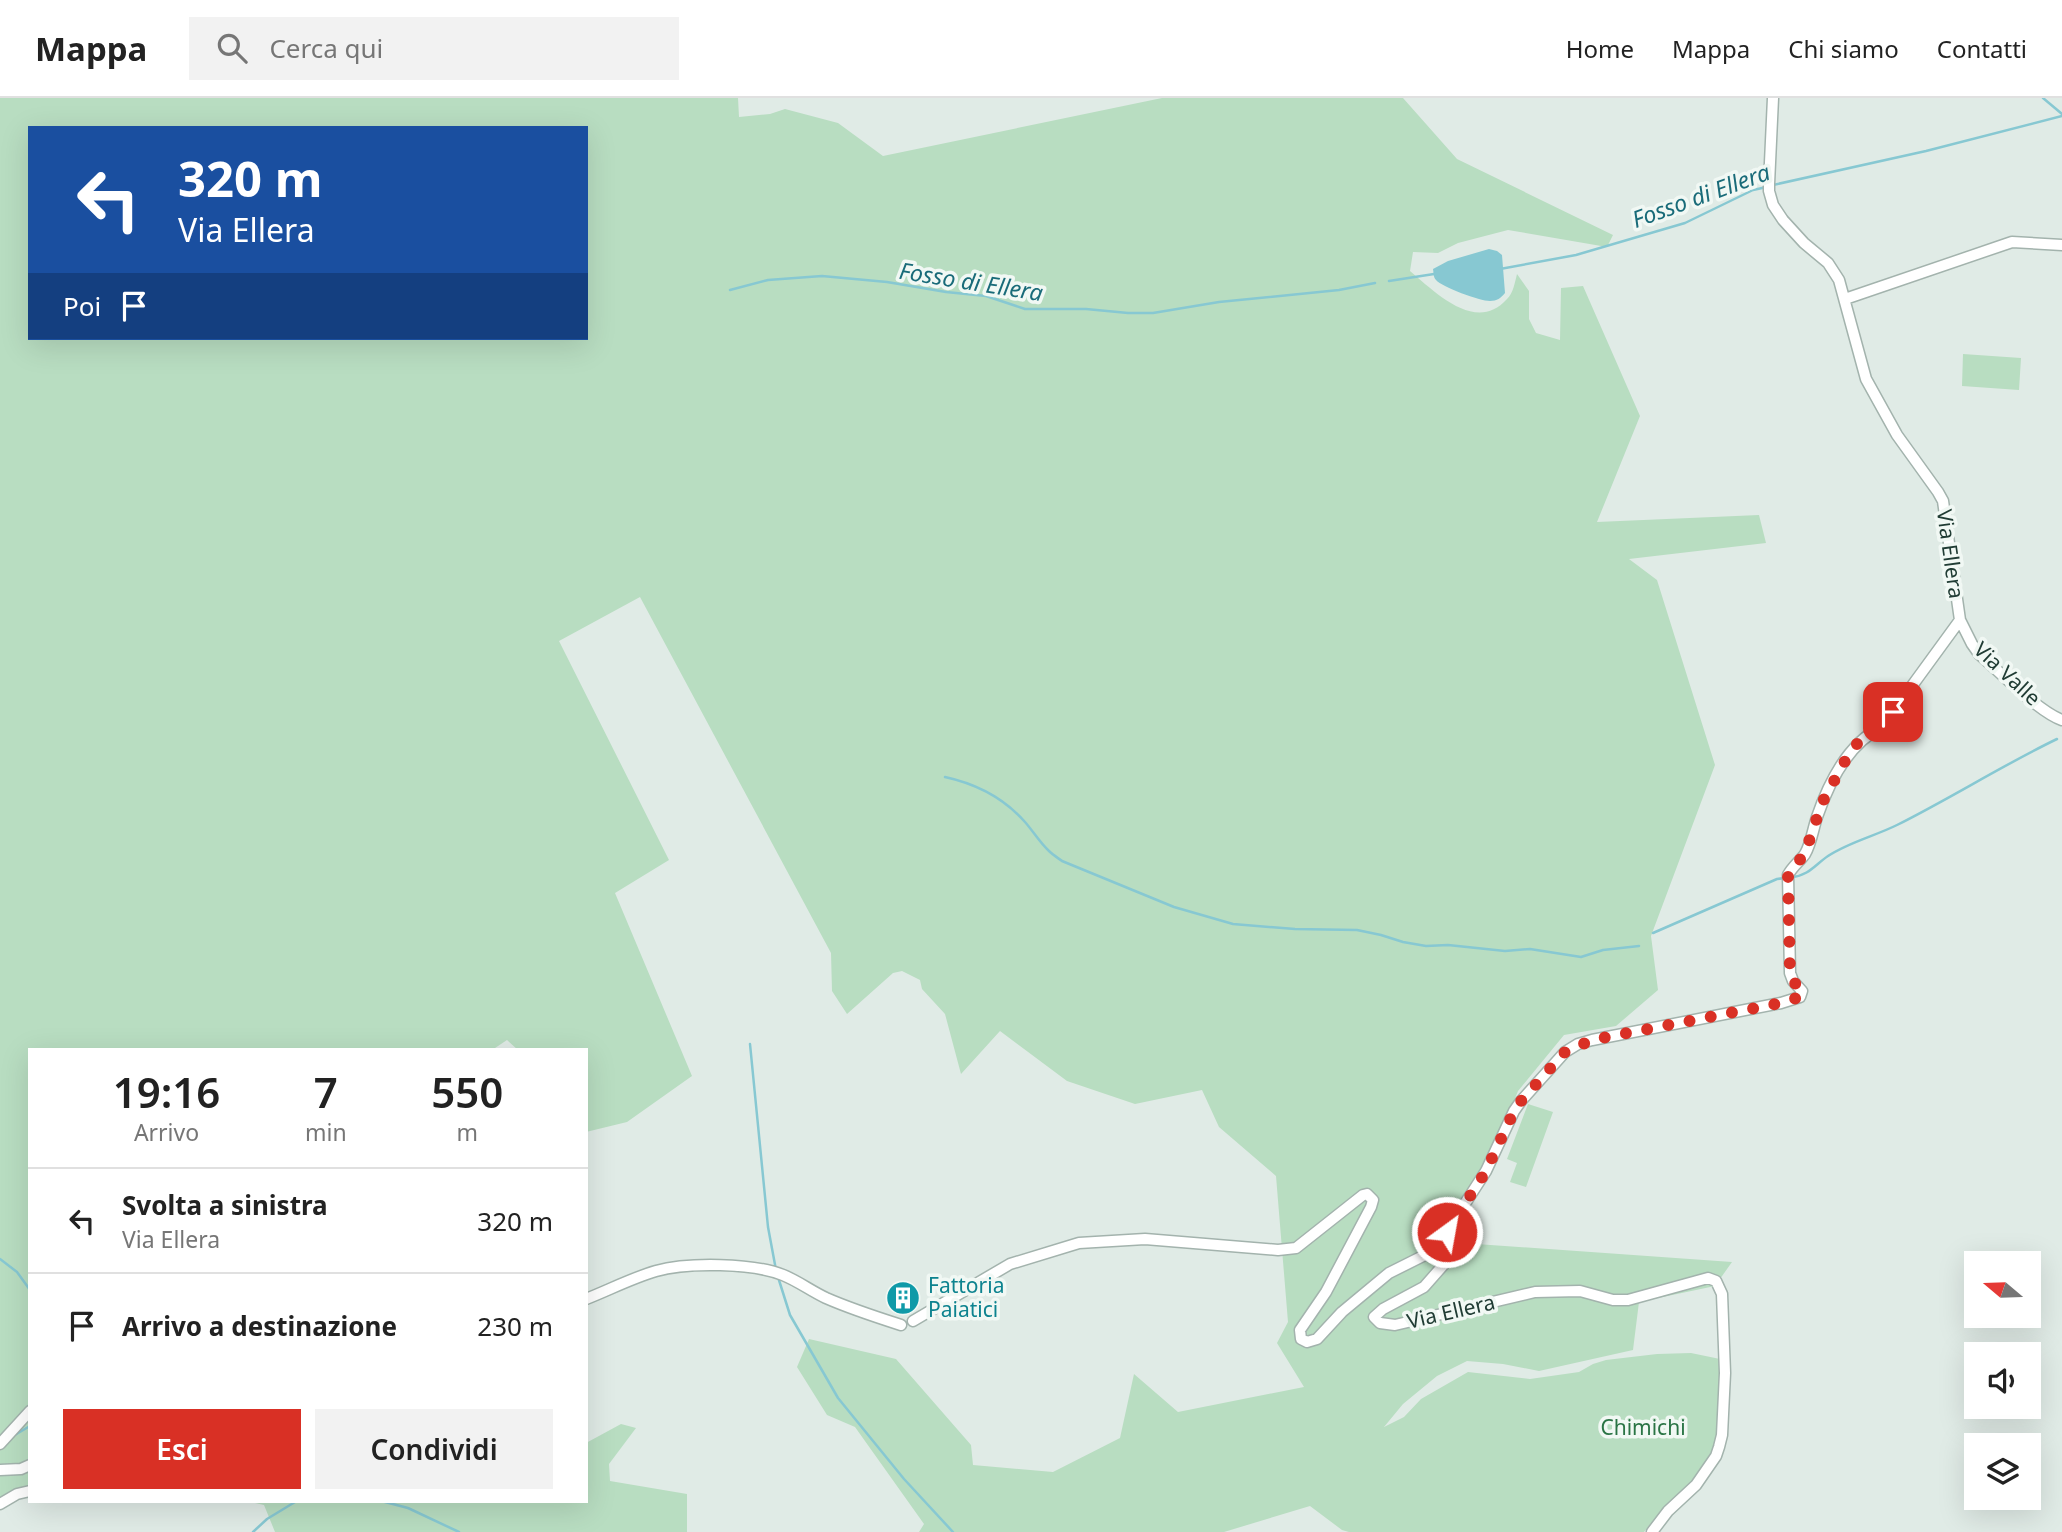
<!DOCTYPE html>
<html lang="it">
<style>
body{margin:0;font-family:"Noto Sans",sans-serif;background:#f2f2f2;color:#222;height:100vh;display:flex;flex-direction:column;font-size:26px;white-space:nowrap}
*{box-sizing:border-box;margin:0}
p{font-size:23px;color:#767676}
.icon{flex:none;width:38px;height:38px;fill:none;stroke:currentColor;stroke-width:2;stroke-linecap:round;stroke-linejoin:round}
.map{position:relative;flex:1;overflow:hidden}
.side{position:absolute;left:28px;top:950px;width:560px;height:455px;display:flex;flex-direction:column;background:#fff;border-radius:0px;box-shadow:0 7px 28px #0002}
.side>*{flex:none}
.banner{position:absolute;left:28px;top:28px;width:560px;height:214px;border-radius:0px;box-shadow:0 7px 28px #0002;background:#1a4fa0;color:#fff;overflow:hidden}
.needle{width:46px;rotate:289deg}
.buttons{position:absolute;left:1964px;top:1153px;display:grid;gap:14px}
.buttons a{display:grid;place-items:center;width:77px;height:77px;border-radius:0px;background:#fff;box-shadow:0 7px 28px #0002;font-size:35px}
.pin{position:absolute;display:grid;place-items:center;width:60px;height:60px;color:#fff;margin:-30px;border-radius:14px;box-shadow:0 4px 10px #0006}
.me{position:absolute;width:77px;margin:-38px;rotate:32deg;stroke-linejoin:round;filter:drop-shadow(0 0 5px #0008)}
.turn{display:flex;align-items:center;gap:24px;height:147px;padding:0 35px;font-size:32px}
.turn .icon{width:91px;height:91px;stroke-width:2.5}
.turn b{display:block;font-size:49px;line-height:60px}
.then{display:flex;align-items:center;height:66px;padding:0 35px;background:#0003;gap:14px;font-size:26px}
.eta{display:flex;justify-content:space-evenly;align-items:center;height:119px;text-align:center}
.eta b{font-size:42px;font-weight:600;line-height:49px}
.cta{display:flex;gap:14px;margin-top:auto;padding:14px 35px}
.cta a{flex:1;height:80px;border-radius:0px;background:#d93025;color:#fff;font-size:28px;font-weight:600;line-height:80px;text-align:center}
.cta a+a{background:#f2f2f2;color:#222}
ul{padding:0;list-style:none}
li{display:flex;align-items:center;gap:21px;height:105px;padding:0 35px;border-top:2px solid #e0e0e0}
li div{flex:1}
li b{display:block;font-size:26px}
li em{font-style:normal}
header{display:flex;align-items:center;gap:42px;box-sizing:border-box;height:98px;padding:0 35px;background:#fff;border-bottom:2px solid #e0e0e0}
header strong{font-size:33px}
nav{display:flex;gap:38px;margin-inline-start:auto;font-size:24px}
.search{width:490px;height:63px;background:#f2f2f2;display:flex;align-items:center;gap:18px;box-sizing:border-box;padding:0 24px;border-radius:0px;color:#767676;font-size:26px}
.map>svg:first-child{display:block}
.green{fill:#b8ddc1;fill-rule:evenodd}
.water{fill:#87c8d2}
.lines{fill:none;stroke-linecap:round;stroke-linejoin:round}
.stream{stroke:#87c8d2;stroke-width:2.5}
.minor-casing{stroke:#a3b3ad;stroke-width:13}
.minor{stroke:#fff;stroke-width:10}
.route{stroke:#d93025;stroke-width:12;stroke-dasharray:0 21.6}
.labels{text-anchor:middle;stroke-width:7;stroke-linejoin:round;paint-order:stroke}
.street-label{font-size:21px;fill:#203c34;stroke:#f1f8f4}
.culture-label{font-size:21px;fill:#0d838f;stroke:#f1f8f4;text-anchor:start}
.park-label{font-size:21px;fill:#2a7445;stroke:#f1f8f4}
.water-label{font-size:23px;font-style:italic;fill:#196b79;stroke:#f1f8f4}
</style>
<header>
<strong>Mappa</strong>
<div class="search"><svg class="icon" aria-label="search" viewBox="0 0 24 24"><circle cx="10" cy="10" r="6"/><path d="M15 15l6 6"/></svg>Cerca qui</div>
<nav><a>Home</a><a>Mappa</a><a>Chi siamo</a><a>Contatti</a></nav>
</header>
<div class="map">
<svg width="2062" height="1434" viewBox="0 0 2062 1434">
<rect width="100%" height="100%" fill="#e0ebe6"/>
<path class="green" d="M0,0H738L739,19L770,16L785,11L838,25L883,58L1162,0H1403L1457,61L1613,137L1607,149L1508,132L1458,145L1438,155L1413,154L1410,173C1435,194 1476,236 1507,201C1513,196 1515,184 1517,176L1529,193V221L1536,235L1560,242L1561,190L1583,188L1640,318L1597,424L1759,417L1766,445L1629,461L1657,482L1715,667L1651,838L1658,892L1616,928L1564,937L1518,993L1490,1061L1422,1154L1423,1161L1435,1162L1445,1170L1453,1167L1448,1144L1732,1164L1715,1188L1639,1204L1633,1252L1539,1273L1503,1266L1467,1263L1437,1278L1403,1306L1384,1329L1404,1319L1421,1301L1468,1274L1530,1281L1579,1274L1593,1266L1606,1262L1657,1256L1691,1255L1720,1261L1722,1295L1717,1344L1695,1381L1664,1409L1644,1434H1349L1342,1432L1310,1408L1224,1434H919L924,1426L855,1329L827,1317L797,1269L809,1241L896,1261L971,1347L973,1367L1053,1374L1120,1340L1134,1276L1178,1314L1304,1289L1277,1245L1288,1224L1276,1078L1219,1029L1202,992L1135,1006L1067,983L1000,933L961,976L945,916L922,891L920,882L902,873L893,875L847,916L832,893L831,855L640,499L559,543L669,762L615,795L692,978L627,1024L586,1034V952H518L507,942L492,952H30V1387L0,1403ZM30,30H586V240H30Z
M1963,256L2021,260L2019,292L1962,288Z
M1528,1006L1553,1014L1526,1089L1510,1084L1517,1065L1507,1061Z
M621,1326L636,1330L609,1366L610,1383L687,1396V1434H275L264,1407L250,1404H586V1345Z"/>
<path class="water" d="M1489,151L1497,153L1502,157L1505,195C1501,200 1497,203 1490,203C1480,203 1442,189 1436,182C1433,178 1434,177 1433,171L1448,163Z"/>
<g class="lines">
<path class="stream" d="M2043,0L2062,16
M1773,87L1926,53L2062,18
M1500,171L1576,157L1685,125L1753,92L1767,89
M1389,183L1434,176
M730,192L768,182L822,178L887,184L946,194L986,198L1025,211H1086L1128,215H1153L1219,204L1339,192L1375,185
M945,679C977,686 1003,699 1025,724C1033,733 1040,745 1049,753C1053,757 1058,760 1062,763L1174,809L1233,826L1295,831L1357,832L1381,837L1403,844L1426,848L1448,847L1505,853L1530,851L1581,859L1603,852L1639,848
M1792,779C1808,778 1816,766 1828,758C1849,744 1875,738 1897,727C1951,700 2003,667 2057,641
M1653,835L1777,781L1785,780
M750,946L768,1129L776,1172
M0,1161L17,1174L30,1192
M778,1179L790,1217L838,1300L904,1381L953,1434
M13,1338L30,1328
M385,1404L408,1410L459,1434
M253,1434L267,1421L295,1404"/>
<g class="minor-casing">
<path id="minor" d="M1773,0L1769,86V93L1773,107L1783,122L1804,145L1828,165L1839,182L1866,281L1897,337L1938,394L1943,403L1960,522L1972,546L1979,556C2000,574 2039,614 2062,622
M1845,201L2012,144L2062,147
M1435,1152L1486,1073L1514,1013L1521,1003L1565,954L1578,946L1592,942L1781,905L1800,899L1802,893L1793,883L1790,875L1788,777C1792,769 1800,763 1805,756C1811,746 1813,731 1817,719C1829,684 1848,645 1882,629L1960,522
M1435,1152L1443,1157L1446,1164L1424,1189L1383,1211L1374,1219L1380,1225L1395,1227L1535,1194L1580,1193L1613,1202H1628L1708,1180L1716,1183L1722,1196L1725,1275L1722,1337L1719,1349L1716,1358L1696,1387L1668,1413L1652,1434
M586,1201C609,1192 632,1180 656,1173C688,1164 753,1165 783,1177C798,1183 811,1193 826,1200C851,1211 876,1219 901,1227
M913,1223L1010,1166L1079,1145L1145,1141L1278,1152L1296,1150L1363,1097L1367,1096L1373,1102L1371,1109L1326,1194L1300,1232L1301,1241L1307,1244L1317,1241L1342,1214L1389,1175L1435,1152
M0,1346L30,1313
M0,1372L21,1371L30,1367
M0,1406L17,1396L30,1393"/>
</g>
<use href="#minor" class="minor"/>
</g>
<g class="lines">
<path class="route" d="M1447,1134L1486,1073L1514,1013L1521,1003L1565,954L1592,942L1781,905L1800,899L1802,893L1793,883L1790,875L1788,777L1805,755L1822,705L1845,663L1854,649L1868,635L1882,629L1893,614"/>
</g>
<defs>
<g id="building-disc" transform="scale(1.75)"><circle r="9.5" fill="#0f9aa8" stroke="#f1f8f4"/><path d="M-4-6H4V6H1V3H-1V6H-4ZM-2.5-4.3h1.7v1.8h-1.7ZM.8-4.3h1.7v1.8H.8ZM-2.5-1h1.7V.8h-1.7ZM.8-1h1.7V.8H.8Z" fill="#fff"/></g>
</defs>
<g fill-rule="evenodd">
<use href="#building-disc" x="903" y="1200"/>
</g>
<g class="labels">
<g class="street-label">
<text transform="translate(1950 456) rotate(82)" y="7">Via Ellera</text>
<text transform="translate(2007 576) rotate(43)" y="7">Via Valle</text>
<text transform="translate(1451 1214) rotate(-13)" y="7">Via Ellera</text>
</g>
<g class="culture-label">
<text x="928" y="1195">Fattoria<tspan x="928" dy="24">Paiatici</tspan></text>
</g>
<g class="park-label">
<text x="1643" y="1337">Chimichi</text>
</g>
<g class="water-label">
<text transform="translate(1701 98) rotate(-20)" y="8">Fosso di Ellera</text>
<text transform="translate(971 184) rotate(9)" y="8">Fosso di Ellera</text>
</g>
</g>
</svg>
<div class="buttons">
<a><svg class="needle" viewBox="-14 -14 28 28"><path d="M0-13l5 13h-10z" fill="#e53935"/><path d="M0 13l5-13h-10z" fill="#767676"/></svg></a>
<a><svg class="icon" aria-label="sound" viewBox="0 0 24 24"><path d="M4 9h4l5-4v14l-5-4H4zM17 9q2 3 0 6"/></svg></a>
<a><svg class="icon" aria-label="layers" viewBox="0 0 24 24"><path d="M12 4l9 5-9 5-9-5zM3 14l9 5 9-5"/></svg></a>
</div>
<div class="pin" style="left:1893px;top:614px;background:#d93025"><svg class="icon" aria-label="arrive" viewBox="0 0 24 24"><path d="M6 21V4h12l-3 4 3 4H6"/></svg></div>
<svg class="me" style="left:1447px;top:1134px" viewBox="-20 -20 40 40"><circle r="17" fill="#d93025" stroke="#fff" stroke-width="3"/><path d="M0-11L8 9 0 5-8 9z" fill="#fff"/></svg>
<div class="banner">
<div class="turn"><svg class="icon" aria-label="left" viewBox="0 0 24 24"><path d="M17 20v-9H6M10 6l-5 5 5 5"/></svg><div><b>320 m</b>Via Ellera</div></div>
<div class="then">Poi<svg class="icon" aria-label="arrive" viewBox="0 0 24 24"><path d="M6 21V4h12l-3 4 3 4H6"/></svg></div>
</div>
<section class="side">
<div class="eta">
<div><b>19:16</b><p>Arrivo</p></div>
<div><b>7</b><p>min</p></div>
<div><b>550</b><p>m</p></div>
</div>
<ul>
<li><svg class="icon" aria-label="left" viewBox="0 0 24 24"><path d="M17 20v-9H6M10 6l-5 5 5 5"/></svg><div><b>Svolta a sinistra</b><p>Via Ellera</p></div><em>320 m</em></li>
<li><svg class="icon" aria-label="arrive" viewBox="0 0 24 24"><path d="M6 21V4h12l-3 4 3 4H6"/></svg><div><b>Arrivo a destinazione</b></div><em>230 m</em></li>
</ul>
<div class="cta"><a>Esci</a><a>Condividi</a></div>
</section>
</div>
